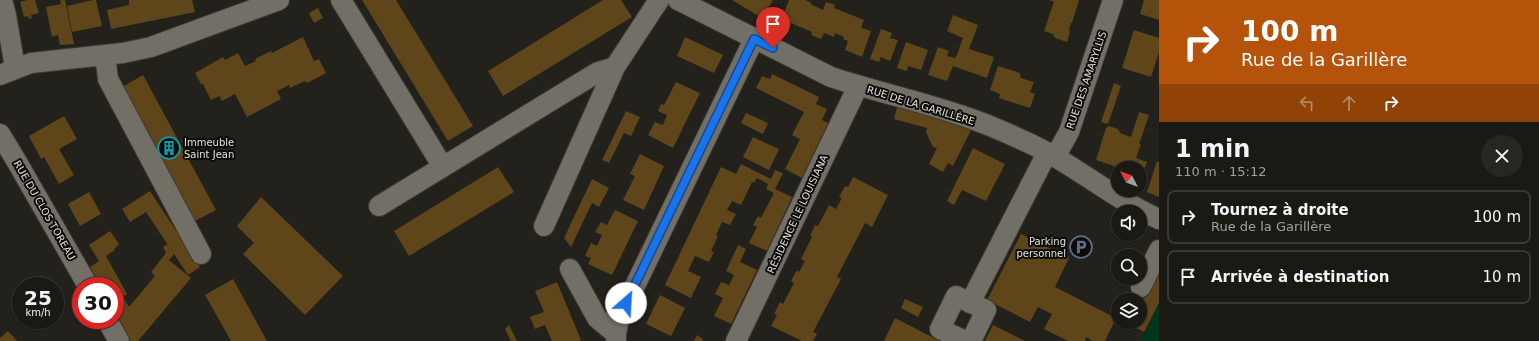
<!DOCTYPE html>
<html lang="fr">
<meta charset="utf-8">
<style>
body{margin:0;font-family:"DejaVu Sans",sans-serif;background:#272622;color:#f1f3f6;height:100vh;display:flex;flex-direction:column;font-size:15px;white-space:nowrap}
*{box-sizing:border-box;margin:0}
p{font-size:13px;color:#9fa0a0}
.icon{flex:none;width:22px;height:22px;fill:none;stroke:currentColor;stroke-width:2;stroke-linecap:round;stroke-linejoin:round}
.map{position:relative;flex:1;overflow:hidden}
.sheet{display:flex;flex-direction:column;background:#1a1914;width:380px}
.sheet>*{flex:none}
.top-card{background:#b45309;color:#fff;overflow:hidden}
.needle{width:26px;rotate:312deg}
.tools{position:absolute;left:1111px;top:161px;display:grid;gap:8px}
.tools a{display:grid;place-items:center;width:36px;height:36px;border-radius:50%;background:#1a1914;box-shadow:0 1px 3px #0004,0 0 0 1px #383834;font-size:20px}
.speed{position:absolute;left:12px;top:277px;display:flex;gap:8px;font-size:20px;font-weight:700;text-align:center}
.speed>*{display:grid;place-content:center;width:52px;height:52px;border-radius:50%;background:#1a1914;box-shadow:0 1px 3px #0004,0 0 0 1px #383834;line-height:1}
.speed small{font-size:10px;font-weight:400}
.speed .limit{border:6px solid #d22;background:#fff;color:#111}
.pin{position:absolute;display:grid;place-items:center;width:34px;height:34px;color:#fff;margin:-41px -17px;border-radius:50% 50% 50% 0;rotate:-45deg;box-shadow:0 0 4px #0007}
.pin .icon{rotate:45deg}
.me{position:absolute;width:44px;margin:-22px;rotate:26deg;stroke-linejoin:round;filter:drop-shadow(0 0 3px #0008)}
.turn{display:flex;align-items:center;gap:14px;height:84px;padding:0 16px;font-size:18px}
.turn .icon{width:52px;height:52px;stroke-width:2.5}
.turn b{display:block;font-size:28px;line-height:34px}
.lanes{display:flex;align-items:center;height:38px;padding:0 16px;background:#0003;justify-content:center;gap:20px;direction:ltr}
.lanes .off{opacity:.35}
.round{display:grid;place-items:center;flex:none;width:42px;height:42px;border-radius:21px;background:#272622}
.summary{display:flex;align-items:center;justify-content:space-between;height:68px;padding:0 16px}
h1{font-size:24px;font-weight:800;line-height:30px}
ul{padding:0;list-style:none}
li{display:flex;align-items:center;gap:12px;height:54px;margin:0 8px 6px;padding:0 8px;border:2px solid #383834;border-radius:8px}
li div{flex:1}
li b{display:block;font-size:15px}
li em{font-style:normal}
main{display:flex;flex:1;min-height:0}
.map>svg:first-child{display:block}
.green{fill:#00371c}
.building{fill:#5f451a}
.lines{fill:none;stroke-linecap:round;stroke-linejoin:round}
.minor-casing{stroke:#3d3b36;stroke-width:22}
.minor{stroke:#726f67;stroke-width:20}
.route-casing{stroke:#114b97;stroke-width:10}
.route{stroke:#1a73e8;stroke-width:7}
.labels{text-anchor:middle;stroke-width:4;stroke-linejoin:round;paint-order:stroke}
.street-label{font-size:10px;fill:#e5e3df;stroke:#0c0b08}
.poi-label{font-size:10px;fill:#e5e3df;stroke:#0c0b08;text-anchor:start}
</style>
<main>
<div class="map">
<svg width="1159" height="341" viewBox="0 0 1159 341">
<rect width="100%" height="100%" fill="#23211b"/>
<path class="green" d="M1159,305V341H1141Z"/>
<path class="building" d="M27,0H35L39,13L31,15L32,18L29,19L28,16L24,17L20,2Z
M60,0H65L74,44L60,45L58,35L52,37L46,7L61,4Z
M93,0H96L102,26L72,32L67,6Z
M129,0H192L195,12L111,29L107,10L129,5Z
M362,0H396L473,126L448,141Z
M603,0H621L632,17L503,96L488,71Z
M732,0H773L762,18Z
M789,0H805L810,2L812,5L823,10L826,2L835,5L834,8L864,20L861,28L871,31L862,57L845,50L848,41L843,39L844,37L835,33L834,37L824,33L821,39L811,35L812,32L791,23L790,26L780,22Z
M1049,0H1079L1072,23H1071L1069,29L1070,32L1067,42L1055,38L1053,34L1044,31L1054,2Z
M1144,0H1159V20L1140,14Z
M318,8L323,18L314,23L309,13Z
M953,15L978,25L969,49L994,57L987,78L953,66L947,81L928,75L938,47L949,51L947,56L955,58L957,55L963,38L947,31Z
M881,29L892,33L890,38L898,40L890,61L881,57L879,62L870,59Z
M1134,30L1159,38V52L1151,77L1122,68Z
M303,37L314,61L319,59L326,73L307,83L305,81L290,88L289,85L277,91L281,99L247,117L235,94L222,101L219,96L211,100L203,84H201L195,73L223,57L225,60L238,53L245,66L256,61L255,59L271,51L272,53Z
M685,37L723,55L714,73L677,56Z
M906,42L928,50L921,70L908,66L907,71L897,68Z
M998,66L1020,73V75L1021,78L1034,82L1030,92L1035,94L1030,108L999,98L1000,94L990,90Z
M772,74L819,97L816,104L827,109L822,120L828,123L802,178L785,169L800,139L792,135L804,112L756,88L762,76L770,79Z
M143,75L216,210L195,221L122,87Z
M676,82L700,93L673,148L648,135L655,122L663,125L667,115L658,111L661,104L664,105Z
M1114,83L1121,86L1108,124L1101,122Z
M897,107L930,116V117L942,120V119L971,130L953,166L948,163L943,172L929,164L937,148L933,147L926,132L927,128L894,119Z
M626,111L640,117L631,136L624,133L609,163L602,160Z
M1139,112L1149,115L1139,144H1141L1136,158L1147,162L1143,172L1145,173L1140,187V168H1120L1096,160L1106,128L1109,126L1118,129L1120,133L1131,137Z
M746,113L768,123L763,134L741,123Z
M64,116L77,139L59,149L74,175L59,184L44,157L41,159L29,136Z
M753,137L779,149L769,170L743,157Z
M973,148L1005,164L986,201L962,190L954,205L947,201Z
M640,154L664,166L644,210L623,200L635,176L630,174Z
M1157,161L1159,162V197L1147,192Z
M741,164L771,179L775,170L783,173L775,189L792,197L767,251L749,243L757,227L753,225L758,216L761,218L774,193L766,189L768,184L757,178L754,183L752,182L741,205L732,201L727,210L736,214L730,225L722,222L716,235L718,236L711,251L714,252L709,262L695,256L688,271L701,277L691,298L665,285L721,167L736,174Z
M498,167L514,192L409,256L394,231Z
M853,177L888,195L872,227L865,223L837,277L841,279L813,332L817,334L813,341H802L771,326L777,315L774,314L780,302L783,304L794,283L791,281L797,270L799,272L805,261L801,259L812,237L810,236L815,225L818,226L829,205L836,209L842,198L839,197L845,186L848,187Z
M592,179L609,188L599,207L592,203L571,247L564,238Z
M150,191L200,267L188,275L146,212L130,222L122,209Z
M89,192L101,214L80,226L68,204Z
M261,197L343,276L305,315L243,254L254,243L237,226Z
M615,210L638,221L612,275L588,264L591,258L585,256L591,243L597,246L602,235L595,232L601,222L607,225Z
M110,231L119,244L114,249L115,250L106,256L127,294L123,297L129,307L155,276L151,272L166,253L163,247L167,244L174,254L169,260L191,278L138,341H131L115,311V286H101L90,267L99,261L89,245Z
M1021,234L1069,258L1055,287L1116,318L1105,341H1093L1086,337L1085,341H1068L1044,329L1052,314L1038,307L1030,322L987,300Z
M738,245L746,249L740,262L757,270L731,324L714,316L723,298L715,294L721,282L729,285L734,275L726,271Z
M1159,270V303L1144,332L1131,325L1132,322H1140V307Z
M233,279L267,341H231L205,295Z
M557,282L581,340L579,341H552L545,325L535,329L530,317L544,312L535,291Z
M660,295L685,308L671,336L646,324Z
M905,299L923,307L918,317L901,308Z
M895,318L928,335L940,341H884Z
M509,325L517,341H511L505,329Z
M993,325L1025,341H985Z
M8,331L17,341H0V338Z
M697,335L703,339L702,341H694Z"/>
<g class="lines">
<g class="minor-casing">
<path id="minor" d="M2,0L6,15L15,68
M341,0L443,167
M678,0L831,77C873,91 916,100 957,114C979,121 1001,130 1022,140C1071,161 1111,198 1159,219
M105,55L108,79L201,254
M0,75L31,63L123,53L151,47L279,0
M0,134L17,162L88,286
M1055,157L1069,132L1113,0
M379,206L598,72L615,67
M544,226L615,67L659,0
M570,269L597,318L616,334
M1141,287L1159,250
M970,303L1047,153
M107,320L119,341
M616,341V334L619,319L754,39
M736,341L858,86
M965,341L940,329L956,296L986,310L971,341"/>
</g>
<use href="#minor" class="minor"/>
</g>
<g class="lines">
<g class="route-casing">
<path id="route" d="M626,303L754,39L773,48"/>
</g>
<use href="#route" class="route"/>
</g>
<defs>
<g id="building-ring" transform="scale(1.15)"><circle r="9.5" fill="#0c0b08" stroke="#0f9aa8" stroke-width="1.5"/><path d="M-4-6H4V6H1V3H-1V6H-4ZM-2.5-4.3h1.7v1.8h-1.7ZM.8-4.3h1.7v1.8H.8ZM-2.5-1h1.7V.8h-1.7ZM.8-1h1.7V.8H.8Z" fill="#0f9aa8"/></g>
<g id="parking-ring" transform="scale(1.15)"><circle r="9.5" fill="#0c0b08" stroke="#5c6f8a" stroke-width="1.5"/><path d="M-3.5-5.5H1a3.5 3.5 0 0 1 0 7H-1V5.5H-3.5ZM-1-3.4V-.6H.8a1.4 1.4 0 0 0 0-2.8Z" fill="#5c6f8a"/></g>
</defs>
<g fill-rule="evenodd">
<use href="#building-ring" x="169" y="148"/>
<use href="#parking-ring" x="1081" y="247"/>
</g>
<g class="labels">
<g class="street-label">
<text transform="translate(1086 80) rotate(-71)" y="4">RUE DES AMARYLLIS</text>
<text transform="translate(921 105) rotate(17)" y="4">RUE DE LA GARILLÈRE</text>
<text transform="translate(45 210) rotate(60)" y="4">RUE DU CLOS TOREAU</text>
<text transform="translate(797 214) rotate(-65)" y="4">RÉSIDENCE LE LOUISIANA</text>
</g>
<g class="poi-label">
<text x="184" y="146">Immeuble<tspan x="184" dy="12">Saint Jean</tspan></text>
<text x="1066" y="245" text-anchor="end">Parking<tspan x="1066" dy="12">personnel</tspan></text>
</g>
</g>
</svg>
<div class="tools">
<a><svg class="needle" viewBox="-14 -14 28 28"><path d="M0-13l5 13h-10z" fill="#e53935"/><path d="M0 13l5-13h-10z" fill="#9fa0a0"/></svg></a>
<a><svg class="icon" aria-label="sound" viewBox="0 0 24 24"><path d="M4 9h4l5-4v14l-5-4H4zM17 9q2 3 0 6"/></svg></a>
<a><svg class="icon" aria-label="search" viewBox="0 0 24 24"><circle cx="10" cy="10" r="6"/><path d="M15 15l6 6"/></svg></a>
<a><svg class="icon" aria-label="layers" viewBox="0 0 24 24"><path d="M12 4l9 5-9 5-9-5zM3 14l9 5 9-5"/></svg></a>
</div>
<div class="speed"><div>25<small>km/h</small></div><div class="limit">30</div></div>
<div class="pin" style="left:773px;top:48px;background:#d93025"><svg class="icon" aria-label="arrive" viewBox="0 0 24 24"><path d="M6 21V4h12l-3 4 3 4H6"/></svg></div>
<svg class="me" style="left:626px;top:303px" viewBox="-20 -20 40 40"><circle r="19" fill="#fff"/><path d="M0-13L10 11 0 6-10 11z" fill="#1a73e8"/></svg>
</div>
<section class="sheet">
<div class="top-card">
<div class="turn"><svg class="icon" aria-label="right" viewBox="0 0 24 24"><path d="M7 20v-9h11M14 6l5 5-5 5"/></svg><div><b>100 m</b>Rue de la Garillère</div></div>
<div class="lanes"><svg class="icon off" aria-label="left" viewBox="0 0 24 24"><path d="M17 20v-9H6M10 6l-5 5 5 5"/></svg><svg class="icon off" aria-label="ahead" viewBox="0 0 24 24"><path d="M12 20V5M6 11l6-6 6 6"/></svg><svg class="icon" aria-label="right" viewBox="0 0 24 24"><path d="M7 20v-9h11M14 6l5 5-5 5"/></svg></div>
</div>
<div class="summary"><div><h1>1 min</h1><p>110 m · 15:12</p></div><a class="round"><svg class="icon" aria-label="close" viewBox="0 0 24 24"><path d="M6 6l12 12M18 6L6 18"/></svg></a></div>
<ul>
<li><svg class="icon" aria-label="right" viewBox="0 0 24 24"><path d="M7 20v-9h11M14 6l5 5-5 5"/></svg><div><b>Tournez à droite</b><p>Rue de la Garillère</p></div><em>100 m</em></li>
<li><svg class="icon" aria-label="arrive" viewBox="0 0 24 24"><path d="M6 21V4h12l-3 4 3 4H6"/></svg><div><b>Arrivée à destination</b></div><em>10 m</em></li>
</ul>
</section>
</main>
